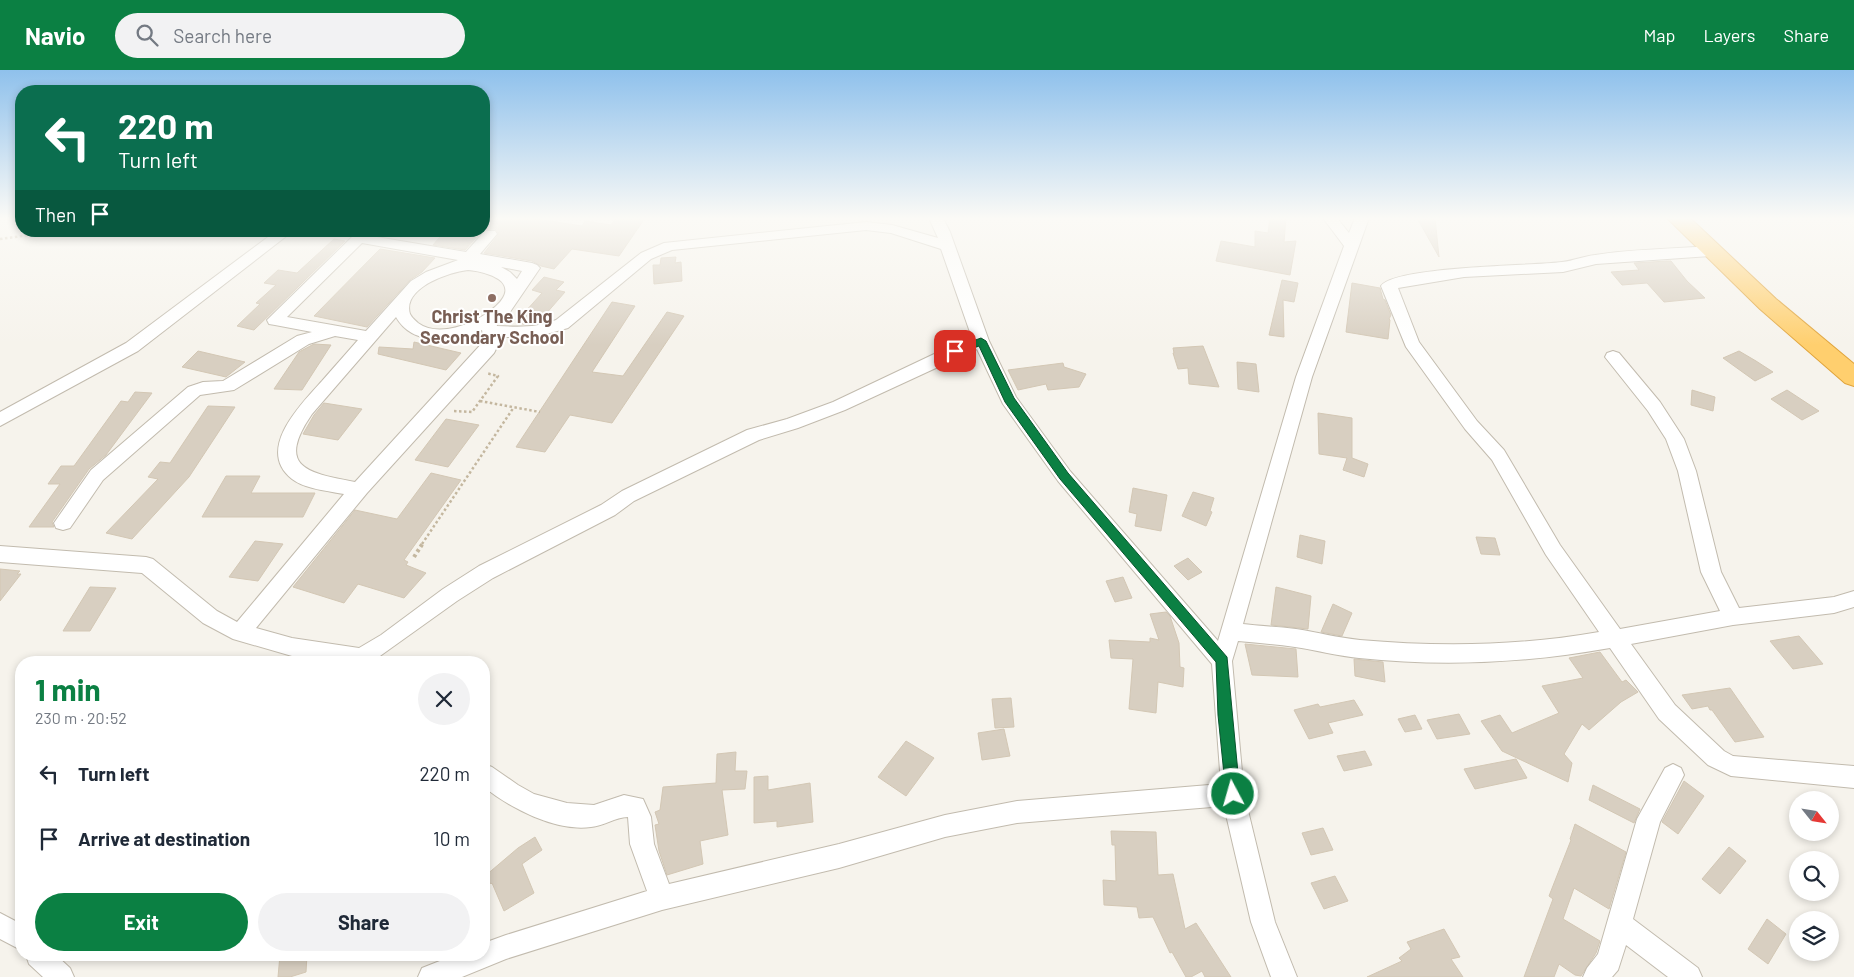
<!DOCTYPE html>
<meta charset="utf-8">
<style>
body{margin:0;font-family:Barlow,sans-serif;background:#f2f2f3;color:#1f2937;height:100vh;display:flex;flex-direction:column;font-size:19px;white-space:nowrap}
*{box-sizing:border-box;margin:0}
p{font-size:16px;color:#747a83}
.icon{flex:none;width:28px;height:28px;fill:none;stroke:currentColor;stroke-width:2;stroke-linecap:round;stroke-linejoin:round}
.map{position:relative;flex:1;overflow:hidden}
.side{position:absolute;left:15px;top:586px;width:475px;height:305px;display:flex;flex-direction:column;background:#fff;border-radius:20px;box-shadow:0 2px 8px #0003}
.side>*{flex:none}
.top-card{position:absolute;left:15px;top:15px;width:475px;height:152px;border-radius:20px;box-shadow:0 2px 8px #0003;background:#0b6e4f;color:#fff;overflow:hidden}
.needle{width:32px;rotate:120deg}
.tools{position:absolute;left:1789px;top:721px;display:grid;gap:10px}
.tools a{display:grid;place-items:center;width:50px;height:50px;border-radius:50%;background:#fff;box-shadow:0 2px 8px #0003;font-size:25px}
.pin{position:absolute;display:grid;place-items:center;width:42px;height:42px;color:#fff;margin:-21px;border-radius:10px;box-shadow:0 2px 8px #0006}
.me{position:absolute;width:55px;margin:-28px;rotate:354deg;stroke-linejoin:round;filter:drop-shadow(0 0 4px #0008)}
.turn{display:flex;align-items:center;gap:18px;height:105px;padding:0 20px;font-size:22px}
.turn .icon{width:65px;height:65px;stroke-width:2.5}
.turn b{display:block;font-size:35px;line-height:42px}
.then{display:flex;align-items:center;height:48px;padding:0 20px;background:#0003;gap:10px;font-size:19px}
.round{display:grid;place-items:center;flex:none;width:52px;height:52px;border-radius:26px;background:#f2f2f3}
.head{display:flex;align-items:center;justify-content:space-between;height:85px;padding:0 20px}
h1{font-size:30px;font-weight:700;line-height:38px;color:#0b8043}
.action{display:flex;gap:10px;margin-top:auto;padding:10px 20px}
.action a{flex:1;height:58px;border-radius:30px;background:#0b8043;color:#fff;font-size:20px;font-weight:700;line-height:58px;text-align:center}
.action a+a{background:#f2f2f3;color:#1f2937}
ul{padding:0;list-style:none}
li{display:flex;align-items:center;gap:15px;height:65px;padding:0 20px}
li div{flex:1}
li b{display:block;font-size:19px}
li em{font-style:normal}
header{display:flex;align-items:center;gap:30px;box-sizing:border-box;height:70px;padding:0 25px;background:#0b8043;color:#fff}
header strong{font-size:24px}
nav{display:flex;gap:28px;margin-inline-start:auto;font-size:18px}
.search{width:350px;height:45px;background:#f2f2f3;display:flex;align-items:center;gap:12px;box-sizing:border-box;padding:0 18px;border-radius:28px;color:#747a83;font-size:19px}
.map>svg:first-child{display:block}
.building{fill:#d8cfc1;stroke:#d3c7b4}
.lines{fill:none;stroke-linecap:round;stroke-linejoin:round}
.minor-casing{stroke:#c2bbae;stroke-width:2}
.highway-casing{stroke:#e0a43c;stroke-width:2}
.path-far1{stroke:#c4b79f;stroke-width:2.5;stroke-dasharray:2.5 2.5;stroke-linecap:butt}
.path{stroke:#c4b79f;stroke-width:4;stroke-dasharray:3 3;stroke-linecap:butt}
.minor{fill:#fff;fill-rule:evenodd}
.highway{fill:#ffcf6e;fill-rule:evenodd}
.route{fill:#0b8043;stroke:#07532c}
.education-dot{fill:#8d6e63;stroke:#fff;stroke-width:2}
.labels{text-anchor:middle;stroke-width:4;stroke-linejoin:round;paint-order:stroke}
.education-label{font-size:18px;font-weight:bold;fill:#785e54;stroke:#fff}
</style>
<header>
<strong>Navio</strong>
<div class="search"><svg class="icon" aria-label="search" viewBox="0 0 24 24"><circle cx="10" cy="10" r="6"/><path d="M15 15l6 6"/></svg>Search here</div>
<nav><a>Map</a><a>Layers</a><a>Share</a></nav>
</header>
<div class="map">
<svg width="1854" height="907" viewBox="0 0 1854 907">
<rect width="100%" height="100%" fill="#f6f3ec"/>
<path class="building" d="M484,148H530L582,156L585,151L611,155L616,148H645L619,186L572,179L554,199L541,196L532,191L484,183L499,164L495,159L484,160Z
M1270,148H1286L1284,172L1296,171L1290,205L1216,191L1221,171L1255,177V161L1268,163Z
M1417,148H1435L1439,187Z
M445,161H482L465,180L433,175Z
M334,169L345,171L254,260L237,256L260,234L256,233L276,215L264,213L278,200L297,203Z
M380,179L435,188L422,202L410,210L367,257L314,246Z
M676,187L675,193L681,192L682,211L654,214L653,195H660L661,188Z
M1667,191H1671L1687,211L1705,228L1664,232L1647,213L1622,215L1611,202L1639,200L1634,193Z
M544,207L564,212L556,220L565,222L538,253L526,255L516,252L542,223L532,220Z
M1282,210L1298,213L1294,232L1283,230L1284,267L1269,265Z
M1352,213L1380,218L1383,229L1385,230L1391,245L1389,249L1390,250L1388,269L1346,262Z
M612,232L635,236L592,302L623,306L667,242L684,246L612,353L570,345L545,382L516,377Z
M414,272L461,283L446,300L378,284L379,277L413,279Z
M314,274L331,275L302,320L274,319L299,282Z
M1203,276L1219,317L1189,314L1188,298L1178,299L1173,283H1174L1173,278Z
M198,281L245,292L226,307L182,297Z
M1739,281L1756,291L1773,302L1755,311L1723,288Z
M1237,292L1256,294L1259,322L1238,319Z
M1063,293L1064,297L1086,304L1079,317L1048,320L1046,314L1018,320L1008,300Z
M1692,320L1715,327L1713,341L1691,335Z
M1787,320L1819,341L1802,350L1771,329Z
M135,322L152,323L106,385L89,399L52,452L54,457H29L60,414H48L61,396H74L121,331L128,332Z
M324,333L362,339L338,370L303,364L314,345Z
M208,336L235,337L189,407L132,469L106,463L158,409L148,407L160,392L170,393Z
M1318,343L1352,348V388L1368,394L1364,407L1343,400L1347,388L1319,384Z
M446,349L479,355L448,397L415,390Z
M431,403L461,410L404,490L408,492L406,495L426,503L404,528L358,514L344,533L293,517L355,440L397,449Z
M226,406H260L251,423H315L303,447H202Z
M1133,418L1167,425L1161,461L1135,456L1137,444L1129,442Z
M1193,422L1214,428L1210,441L1212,442L1206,456L1182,446Z
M1300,465L1325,471L1322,494L1297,487Z
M1476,467L1495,468L1500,485L1481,484Z
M255,471L283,474L258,511L229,507Z
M1188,488L1202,502L1188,510L1174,496Z
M0,499L20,501L17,504H21L0,531Z
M1123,507L1132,528L1115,532L1106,511Z
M90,517L116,518L90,561H63Z
M1276,517L1311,526L1308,559L1271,555Z
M1333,534L1352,543L1342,566L1321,562Z
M1166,542L1170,546L1179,573L1180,597L1184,598L1183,617L1158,612L1156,643L1129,639L1133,589L1111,588L1109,570L1150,572V568L1159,570L1150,544Z
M1799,566L1823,594L1793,599L1770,571Z
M1245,574L1296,579L1298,607L1252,605Z
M1600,582L1622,612L1626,610L1638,622L1621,632L1589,660L1582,654L1564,684L1572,693L1568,712L1502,681L1481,651L1500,645L1512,663L1559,643L1542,616L1583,608L1569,588Z
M1354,589L1383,592L1385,612L1355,606Z
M1730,618L1764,667L1735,672L1712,640H1710L1708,636L1692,639L1682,625Z
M1011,628L1014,657L995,658L992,629Z
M1354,630L1363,645L1328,653L1333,663L1309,669L1294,640L1318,634L1320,637Z
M1459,644L1470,664L1437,669L1427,650Z
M1415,645L1422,659L1405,662L1398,649Z
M1004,659L1010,686L982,690L978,663Z
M906,671L934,688L906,726L878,707Z
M1365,681L1372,695L1344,701L1337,686Z
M736,682L735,701H747L745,719L722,720L728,765L700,771L703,794L667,805L659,781L655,755L659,754L655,742L660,740L663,717L716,713L717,684Z
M1516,689L1527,708L1475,719L1464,699Z
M768,706V720L810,713L813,752L777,757V751L754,753V707Z
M1684,711L1704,726L1678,764L1662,752Z
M1593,715L1640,739L1634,753L1589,730Z
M1575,754L1626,782L1609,839L1574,818L1563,849L1600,871L1596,883L1581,906L1575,905L1559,894L1554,907H1524L1553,829L1549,826L1571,770L1570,769Z
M1323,758L1333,780L1311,785L1302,763Z
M1111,761L1156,762L1158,805L1173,804L1185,859L1196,853L1231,907H1205L1202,901L1191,907H1186L1172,882L1170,883L1153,847L1139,848L1137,837L1104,835L1103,810L1116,811L1115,775H1112Z
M535,767L542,780L522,794L534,823L504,841L492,813L491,814L485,806L518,778Z
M1729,777L1746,791L1720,824L1702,809Z
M1335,806L1348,831L1324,839L1311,813Z
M1767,849L1786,864L1768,894L1748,879Z
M1444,859L1460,887L1451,889L1463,907H1367L1402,891L1399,888L1411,879L1407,872Z
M280,885H307L306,902L290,907H278Z"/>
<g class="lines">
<g class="minor-casing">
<path id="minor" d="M929,148H943L950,162L989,271L1016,327L1070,401L1218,571L1296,307L1344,176L1323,148H1337L1349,163L1355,148H1369L1312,307L1243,554C1260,556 1278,557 1296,559C1317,562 1338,568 1360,570C1440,577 1520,576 1599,562L1546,485L1492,390L1465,359L1406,277L1381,216C1395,196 1533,196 1562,192C1573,191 1584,186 1595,185C1630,179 1674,179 1710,176L1715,178L1717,181L1715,184L1710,186L1596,194L1563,202L1464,207L1398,218L1419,272L1477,351L1504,380L1560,475L1620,559L1720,541L1701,502L1678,401L1666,369L1648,341L1605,287L1607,283L1613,281L1619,283L1660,332L1684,369L1696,401L1721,502L1739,538L1834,527L1854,521V537L1834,543L1733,555L1631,574L1675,635L1724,681L1733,686L1854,696V718L1731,706L1708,695L1659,649L1610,578C1527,593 1443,597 1359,588C1338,586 1316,580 1295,577C1276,574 1257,573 1238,571L1232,591L1244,724L1275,852L1297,907H1271L1251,852L1224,736L1017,753L945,767L839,798L662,840L506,889L462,907H418L422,898L455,885H484V873L506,865L647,821L630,774L628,747C615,747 604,756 591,757C556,762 510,738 484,717V694L492,697L518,715L534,724L567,733L594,735L624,725L643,729L651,747L654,774L669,814L839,774L945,745L1017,731L1221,714L1212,594L1058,411L1003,334L977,279L845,340L798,358L759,370L634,431L615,445L493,508L457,531L380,586L382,592H337L292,586L233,569L203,553L142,503L0,492V476L146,487L153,489L217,541L237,552L344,424C328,421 305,419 292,409C255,380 301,334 322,311C334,297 346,284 358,270L335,266L309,274L234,320L200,325L103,410L70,458L63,460L56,458L54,453L91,400L188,317L203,312L223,311L297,266L312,262L275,255L269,254L267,250L354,165L359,164L466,182L485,161H495L497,164L480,184L532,193L537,195L540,198L510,242L496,252L497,256C518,257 537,258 556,250L641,183L664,173L866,152L892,155L938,168ZM866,160L891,163L941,179L972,268L949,277L833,332L787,349L747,360L622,421L601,435L479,496L443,519L381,565L359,578L292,568L256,558L367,423L494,283L500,271L499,267H536L568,258L651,189L672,180ZM362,173L458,190L426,202L411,211L366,261L287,247ZM501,197L522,201L517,209L510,202ZM468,200C488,202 522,212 496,236C479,252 440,269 418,253C415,250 412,248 410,244C402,218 449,202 468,200ZM396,247C413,277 454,272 482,260L484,271L355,412C308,403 275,398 312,344Z
M276,161H293L138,281L0,356V342L126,273Z
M1673,694L1681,698L1684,705L1660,752L1633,849L1698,898L1702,907H1668L1626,875L1618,900L1612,907H1583L1587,898L1598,884L1637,749L1665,698Z
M0,843L21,854V880L0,869Z
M26,885H56L70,898L74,907H43L29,894Z"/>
</g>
<g class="highway-casing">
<path id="highway" d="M1667,148H1690L1776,229L1854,294V316L1845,313L1760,239Z"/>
</g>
<path class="path-far1" d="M0,169L60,161
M480,331L540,342
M454,341L472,342L498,306L486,303
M422,474L514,337"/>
<path class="path" d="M414,487L423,473"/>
<use href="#minor" class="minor"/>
<use href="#highway" class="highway"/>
</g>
<linearGradient id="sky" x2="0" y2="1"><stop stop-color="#8fc1ec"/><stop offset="0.54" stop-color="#fbfaf6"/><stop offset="1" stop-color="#fbfaf6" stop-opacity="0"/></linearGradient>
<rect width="1854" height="275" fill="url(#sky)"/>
<path class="route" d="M981,268L986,271L1014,328L1068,403L1227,587L1240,724L1238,729L1233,731L1228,729L1226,724L1218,645L1216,592L1060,409L1005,332L979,276L955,285L950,281L951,279Z"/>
<circle class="education-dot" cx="492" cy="228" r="5"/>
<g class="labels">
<g class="education-label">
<text x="492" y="253">Christ The King<tspan x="492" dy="21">Secondary School</tspan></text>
</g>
</g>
</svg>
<div class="tools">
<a><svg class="needle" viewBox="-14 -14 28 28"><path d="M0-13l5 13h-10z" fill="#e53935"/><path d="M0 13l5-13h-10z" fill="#747a83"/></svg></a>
<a><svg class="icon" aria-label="search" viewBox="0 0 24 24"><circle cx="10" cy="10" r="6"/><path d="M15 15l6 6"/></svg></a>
<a><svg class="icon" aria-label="layers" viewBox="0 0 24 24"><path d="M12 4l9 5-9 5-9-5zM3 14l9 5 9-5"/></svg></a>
</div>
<div class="pin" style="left:955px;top:281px;background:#d93025"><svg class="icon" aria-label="arrive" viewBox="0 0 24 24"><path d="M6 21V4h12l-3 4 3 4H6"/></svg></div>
<svg class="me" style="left:1233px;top:724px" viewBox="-20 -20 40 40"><circle r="17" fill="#0b8043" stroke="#fff" stroke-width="3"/><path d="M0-11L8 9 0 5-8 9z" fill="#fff"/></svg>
<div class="top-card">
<div class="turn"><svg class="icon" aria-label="left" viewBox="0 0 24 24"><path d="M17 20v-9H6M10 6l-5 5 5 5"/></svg><div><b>220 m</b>Turn left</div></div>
<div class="then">Then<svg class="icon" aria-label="arrive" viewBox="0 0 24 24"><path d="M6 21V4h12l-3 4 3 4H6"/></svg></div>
</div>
<section class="side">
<div class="head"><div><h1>1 min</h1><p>230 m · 20:52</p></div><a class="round"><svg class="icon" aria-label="close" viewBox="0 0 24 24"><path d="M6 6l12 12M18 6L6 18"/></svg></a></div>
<ul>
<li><svg class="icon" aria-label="left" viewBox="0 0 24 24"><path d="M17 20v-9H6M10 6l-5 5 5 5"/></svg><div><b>Turn left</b></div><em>220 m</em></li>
<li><svg class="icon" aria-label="arrive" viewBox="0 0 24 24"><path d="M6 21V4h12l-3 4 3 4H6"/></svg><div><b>Arrive at destination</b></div><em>10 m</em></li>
</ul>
<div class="action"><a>Exit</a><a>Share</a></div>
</section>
</div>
